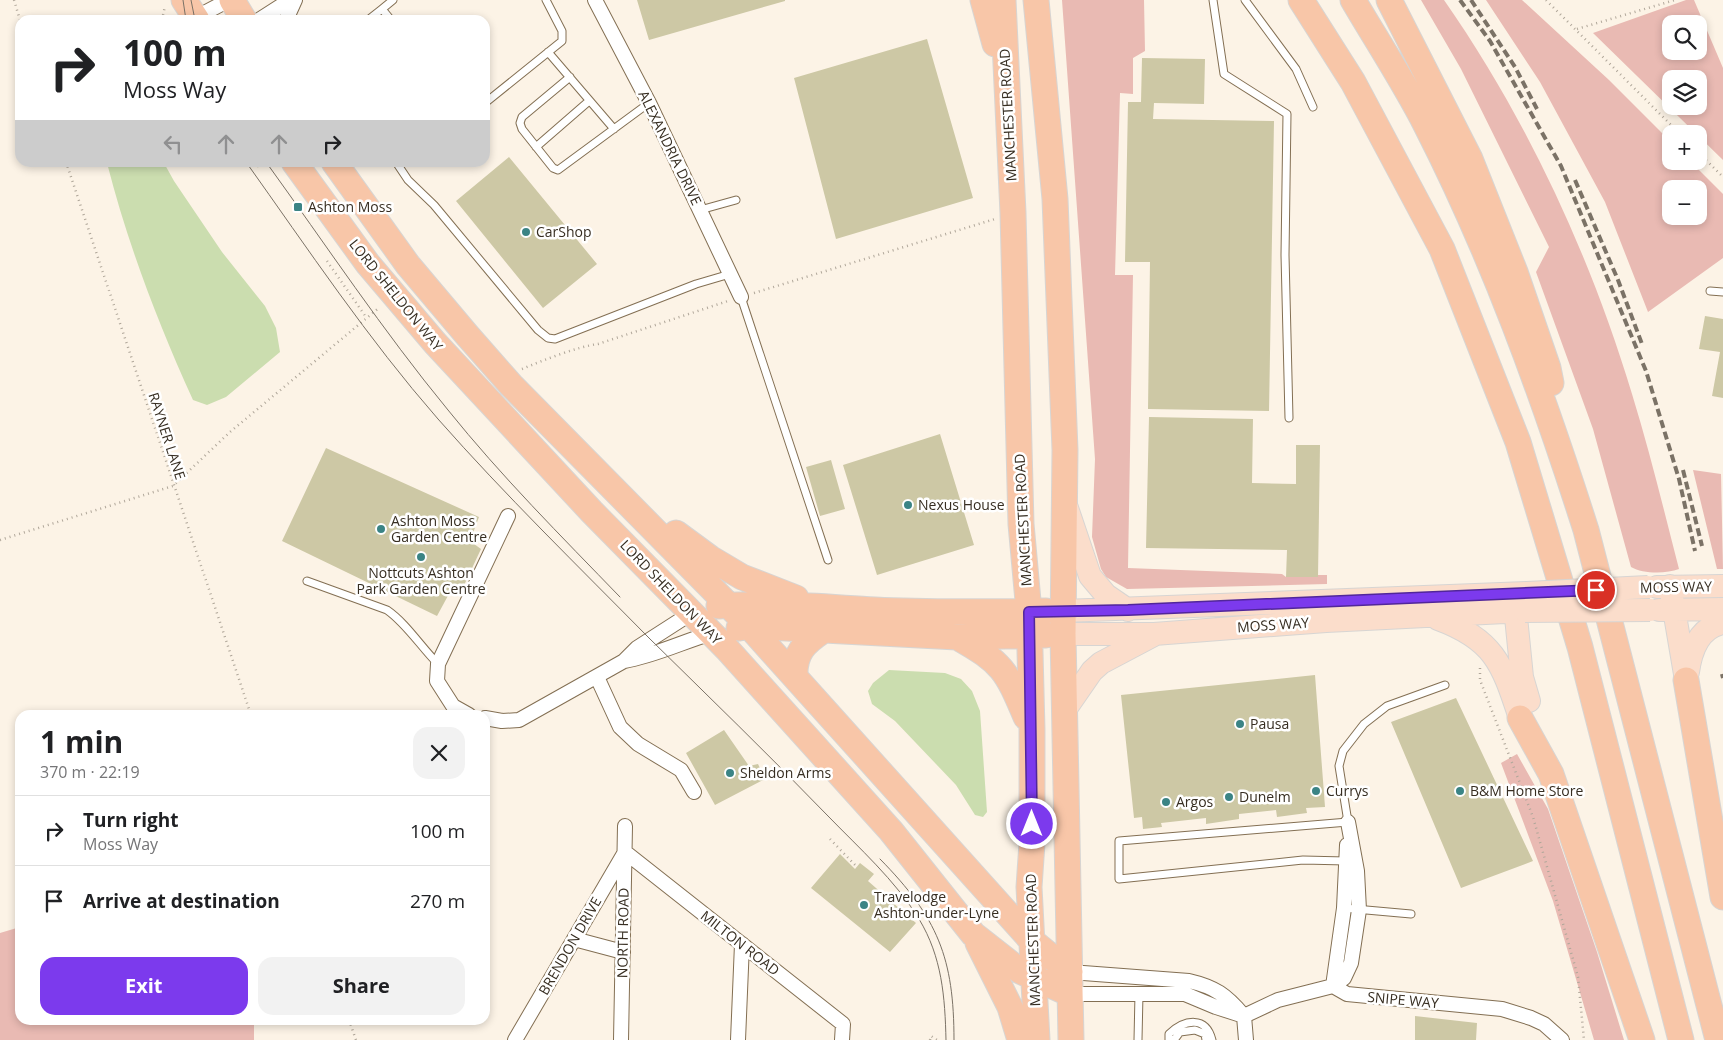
<!DOCTYPE html>
<meta charset="utf-8">
<style>
body{margin:0;font-family:"Open Sans",sans-serif;background:#f2f2f2;color:#202124;height:100vh;display:flex;flex-direction:column;font-size:19px;white-space:nowrap}
*{box-sizing:border-box;margin:0}
p{font-size:16px;color:#757577}
.icon{flex:none;width:28px;height:28px;fill:none;stroke:currentColor;stroke-width:2;stroke-linecap:round;stroke-linejoin:round}
.map{position:relative;flex:1;overflow:hidden}
.sheet{position:absolute;left:15px;top:710px;width:475px;height:315px;display:flex;flex-direction:column;background:#fff;border-radius:15px;box-shadow:0 2px 8px #0003}
.sheet>*{flex:none}
.top-card{position:absolute;left:15px;top:15px;width:475px;height:152px;border-radius:15px;box-shadow:0 2px 8px #0003;background:#fff;color:#202124;overflow:hidden}
.tools{position:absolute;left:1662px;top:15px;display:grid;gap:10px}
.tools a{display:grid;place-items:center;width:45px;height:45px;border-radius:10px;background:#fff;box-shadow:0 2px 8px #0003;font-size:25px}
.pin{position:absolute;display:grid;place-items:center;width:42px;height:42px;color:#fff;margin:-21px;border:2px solid #fff;border-radius:50%;box-shadow:0 1px 5px #0007}
.me{position:absolute;width:55px;margin:-28px;rotate:0deg;stroke-linejoin:round;filter:drop-shadow(0 0 4px #0008)}
.turn{display:flex;align-items:center;gap:18px;height:105px;padding:0 25px;font-size:22px}
.turn .icon{width:65px;height:65px;stroke-width:2.5}
.turn b{display:block;font-size:35px;line-height:42px}
.lanes{display:flex;align-items:center;height:48px;padding:0 25px;background:#0003;justify-content:center;gap:25px;direction:ltr}
.lanes .off{opacity:.35}
.round{display:grid;place-items:center;flex:none;width:52px;height:52px;border-radius:15px;background:#f2f2f2}
.overview{display:flex;align-items:center;justify-content:space-between;height:85px;padding:0 25px}
h1{font-size:30px;font-weight:700;line-height:38px}
.button{display:flex;gap:10px;margin-top:auto;padding:10px 25px}
.button a{flex:1;height:58px;border-radius:15px;background:#7c3aed;color:#fff;font-size:20px;font-weight:700;line-height:58px;text-align:center}
.button a+a{background:#f2f2f2;color:#202124}
ul{padding:0;list-style:none}
li{display:flex;align-items:center;gap:15px;height:70px;padding:0 25px;border-top:1px solid #e0e0e0}
li div{flex:1}
li b{display:block;font-size:19px}
li em{font-style:normal}
.map>svg:first-child{display:block}
.green{fill:#e9bab3;fill-rule:evenodd}
.water{fill:#cbddaf}
.building{fill:#cdc8a5}
.lines{fill:none;stroke-linecap:round;stroke-linejoin:round}
.lane-casing{stroke:#836f53;stroke-width:9}
.street-casing{stroke:#836f53;stroke-width:16}
.primary-casing{stroke:#d7d5d3;stroke-width:24}
.highway-casing{stroke:#d7d5d3;stroke-width:27}
.path{stroke:#b0a79a;stroke-width:2.5;stroke-dasharray:1 4;stroke-linecap:butt}
.lane{stroke:#fff;stroke-width:7}
.street{stroke:#fff;stroke-width:14}
.primary{stroke:#fbddcb;stroke-width:22}
.highway{stroke:#f8c6a8;stroke-width:25}
.tram{stroke:#7b7266;stroke-width:1}
.rail{stroke:#7b7266;stroke-width:4;stroke-dasharray:8 4;stroke-linecap:butt}
.primary-bridge-casing{stroke:#d7d5d3;stroke-width:24;stroke-linecap:butt}
.primary-bridge{stroke:#fbddcb;stroke-width:22}
.route-casing{stroke:#51269a;stroke-width:12}
.route{stroke:#7c3aed;stroke-width:9}
.poi-dot{fill:#3b8485;stroke:#fff;stroke-width:2}
.labels{text-anchor:middle;stroke-width:5;stroke-linejoin:round;paint-order:stroke}
.street-label{font-size:14px;fill:#372e22;stroke:#fff}
.poi-label{font-size:14px;fill:#372e22;stroke:#fff;text-anchor:start}
</style>
<div class="map">
<svg width="1723" height="1040" viewBox="0 0 1723 1040">
<rect width="100%" height="100%" fill="#fcf3e6"/>
<path class="green" d="M1062,0H1144L1145,51L1133,58V94L1120,93L1115,275H1133L1128,568L1282,574L1286,577H1317L1318,575H1327V584L1127,589L1106,577L1101,569L1092,537L1095,459Z
M1421,0H1444C1527,119 1590,255 1632,394C1650,452 1664,511 1679,569C1666,574 1643,574 1631,567L1593,429L1536,272L1549,247L1461,69Z
M1486,0H1522L1609,80L1671,142V161H1690L1723,194V258L1648,312L1605,202L1540,82ZM1671,189H1699V216H1671Z
M1686,0H1694L1723,68V160L1593,33ZM1671,24H1699V51H1671ZM1671,79H1699V106H1671Z
M1693,470L1721,474L1723,569H1717Z
M1517,754L1548,809L1597,952L1624,1040H1594L1553,901L1501,763Z
M20,927V1020H254V1040H0V933Z"/>
<path class="water" d="M107,163H164L174,181L222,252L265,306L276,328L280,352L226,397L207,405L193,400C158,323 128,245 107,163Z
M889,670L945,673L961,679L972,691L980,711L987,812L983,817L975,815L956,785L895,721L872,704L868,691L873,683Z"/>
<path class="building" d="M637,0H785V1L649,40Z
M927,39L973,198L836,239L794,78Z
M1142,58L1205,59L1204,104L1154,103L1153,119L1274,121L1269,411L1148,409L1150,262H1125L1128,102H1141Z
M509,157L597,264L543,308L456,201Z
M1705,316L1723,319V398L1712,396L1720,352L1699,349Z
M1149,417L1253,419L1252,483L1296,484V445H1320L1318,577H1286L1287,550L1146,548Z
M940,434L974,545L877,575L843,465Z
M326,448L479,517L470,541L481,549L459,596L450,592L437,616L282,541Z
M831,460L845,509L820,516L806,467Z
M1315,675L1325,807L1306,808L1307,813L1277,817L1276,810L1239,814V819L1206,824V818L1161,823L1162,827L1143,829L1142,817L1134,818L1121,695Z
M1456,698L1533,861L1461,888L1391,722Z
M724,730L749,766L758,764L765,779L715,805L686,753Z
M840,854L855,869L860,863L874,874L868,881L916,923L890,952L811,888Z
M1415,1016L1477,1023L1476,1040H1415Z"/>
<g class="lines">
<g class="lane-casing">
<path id="lane" d="M1213,0L1224,74L1287,114L1285,255L1289,418
M1245,0L1296,69L1313,107
M368,20L382,9
M391,20L382,9L393,0
M548,52L614,129
M570,77L522,117L520,123L522,129L553,168L558,170L649,103
M485,103L562,41V31L546,0
M536,147L589,101
M396,162L408,180L434,205L538,330L548,338L555,339L696,284L730,274
M700,210L736,200
M1710,291L1723,292
M741,297L828,560
M307,581L387,610C406,623 421,647 438,664
M1346,861L1303,860L1119,879V841L1348,822L1339,766L1343,751L1364,724L1387,706L1445,685
M1344,908L1411,914
M1138,1040L1139,994
M1169,1040V1034C1185,1019 1206,1016 1212,1040
M1174,1040L1180,1032L1195,1030L1205,1034L1206,1040"/>
</g>
<g class="street-casing">
<path id="street" d="M595,0L649,103L741,297
M191,20L229,0
M259,20L290,0
M286,20L295,0
M624,661C654,656 682,642 712,633
M597,677L620,727L638,744L681,770L694,792
M469,715L453,706L437,681L438,664L508,516
M485,718L502,721L519,720L624,661L637,648L693,612
M574,939L623,952
M1070,972L1189,981C1215,987 1226,995 1243,1015
M1333,986L1347,994L1502,1009L1531,1018L1544,1024L1562,1040
M1333,986L1344,908L1347,845
M1070,994H1185L1216,1007L1244,1016L1278,1000L1333,986L1344,978L1351,963L1359,910L1357,871L1348,822
M1244,1016L1246,1040
M515,1040L625,852L843,1024L842,1040
M621,1040L625,826
M738,1040L742,944"/>
</g>
<g class="primary-casing">
<path id="primary" d="M1067,508L1090,576L1106,595L1128,610
M1670,586L1686,680
M1657,587L1723,586
M1514,597L1522,677L1529,701
M1659,610L1723,609
M1063,611L1527,593
M1438,619C1495,640 1502,664 1520,718
M1063,634H1154L1326,621L1525,611
M1688,672C1691,650 1699,627 1723,623
M1065,710L1092,671L1101,663L1154,635"/>
</g>
<g class="highway-casing">
<path id="highway" d="M184,0L197,20
M232,0L244,20
M983,0L995,44
M1003,0L1013,213L1021,524L1029,612L1032,730V843L1029,887L1037,1040
M1036,0L1055,199L1065,450L1063,634L1071,1040
M1301,0L1353,82L1442,249L1518,442L1580,647L1681,1040
M1353,0C1377,41 1404,82 1426,125C1492,254 1542,392 1586,530L1718,1040
M1389,0L1470,159L1515,272L1548,368L1551,383
M294,162L368,264L435,343L592,512L727,649L891,831L973,934L1020,971L1070,994
M334,162L408,265L467,335L511,385L749,626L1032,941L1070,972
M676,533L710,558L742,577L796,598
M719,606C771,602 822,607 875,610C932,613 989,612 1046,611
M739,628L749,626L957,637L1046,635
M957,637C1003,663 1006,670 1026,717
M795,677C794,653 804,643 824,630
M1686,680L1723,897
M1520,718L1551,774L1642,1040
M978,943L1010,1007L1020,1040"/>
</g>
<path class="path" d="M14,0L20,20
M1546,0L1680,134
M162,20L165,6
M1577,29L1675,0
M1699,153L1723,177
M66,162L251,715
M255,162L260,168
M327,261L366,317
M754,293L995,219
M522,369C544,360 576,347 598,344L728,301
M0,540L173,486L230,432L380,307
M1480,668V680L1533,817L1578,977L1584,1040
M830,839L857,867
M349,1020L356,1040
M930,1040L931,1036L937,1040"/>
<use href="#lane" class="lane"/>
<use href="#street" class="street"/>
<use href="#primary" class="primary"/>
<use href="#highway" class="highway"/>
<path class="tram" d="M183,0L186,20
M191,0L195,20
M246,162C308,249 368,339 438,419C505,495 578,566 649,638C709,697 769,755 828,816C859,848 895,880 919,919C942,957 945,997 946,1040
M266,162C326,245 383,331 448,410C501,476 561,536 620,597
M880,859C938,918 954,958 954,1040"/>
<path class="rail" d="M1460,0L1490,41L1561,166L1646,371L1679,479L1695,551
M1471,0L1515,67L1537,109
M1575,180L1618,280L1642,344
M1683,470L1702,546
M1722,674L1723,678"/>
<g class="primary-bridge-casing">
<path id="primary-bridge" d="M1527,593L1648,587
M1525,611L1650,610"/>
</g>
<use href="#primary-bridge" class="primary-bridge"/>
</g>
<g class="lines">
<g class="route-casing">
<path id="route" d="M1032,824L1029,612L1128,610L1596,590"/>
</g>
<use href="#route" class="route"/>
</g>
<g class="poi-dot">
<rect x="293" y="202" width="10" height="10" rx="2.5"/>
<circle cx="526" cy="232" r="5"/>
<circle cx="908" cy="505" r="5"/>
<circle cx="381" cy="529" r="5"/>
<circle cx="421" cy="557" r="5"/>
<circle cx="1240" cy="724" r="5"/>
<circle cx="730" cy="773" r="5"/>
<circle cx="1316" cy="791" r="5"/>
<circle cx="1460" cy="791" r="5"/>
<circle cx="1229" cy="797" r="5"/>
<circle cx="1166" cy="802" r="5"/>
<circle cx="864" cy="905" r="5"/>
</g>
<g class="labels">
<g class="street-label">
<text transform="translate(1008 115) rotate(-93)" y="5">MANCHESTER ROAD</text>
<text transform="translate(670 148) rotate(64)" y="5">ALEXANDRIA DRIVE</text>
<text transform="translate(396 295) rotate(51)" y="5">LORD SHELDON WAY</text>
<text transform="translate(167 436) rotate(72)" y="5">RAYNER LANE</text>
<text transform="translate(1023 520) rotate(-93)" y="5">MANCHESTER ROAD</text>
<text transform="translate(1676 587) rotate(-1)" y="5">MOSS WAY</text>
<text transform="translate(671 592) rotate(46)" y="5">LORD SHELDON WAY</text>
<text transform="translate(1273 625) rotate(-4)" y="5">MOSS WAY</text>
<text transform="translate(623 933) rotate(-89)" y="5">NORTH ROAD</text>
<text transform="translate(1033 940) rotate(-92)" y="5">MANCHESTER ROAD</text>
<text transform="translate(740 943) rotate(38)" y="5">MILTON ROAD</text>
<text transform="translate(570 946) rotate(-60)" y="5">BRENDON DRIVE</text>
<text transform="translate(1403 1000) rotate(5)" y="5">SNIPE WAY</text>
</g>
<g class="poi-label">
<text x="308" y="212">Ashton Moss</text>
<text x="536" y="237">CarShop</text>
<text x="918" y="510">Nexus House</text>
<text x="391" y="526">Ashton Moss<tspan x="391" dy="16">Garden Centre</tspan></text>
<text x="421" y="578" text-anchor="middle">Nottcuts Ashton<tspan x="421" dy="16">Park Garden Centre</tspan></text>
<text x="1250" y="729">Pausa</text>
<text x="740" y="778">Sheldon Arms</text>
<text x="1326" y="796">Currys</text>
<text x="1470" y="796">B&amp;M Home Store</text>
<text x="1239" y="802">Dunelm</text>
<text x="1176" y="807">Argos</text>
<text x="874" y="902">Travelodge<tspan x="874" dy="16">Ashton-under-Lyne</tspan></text>
</g>
</g>
</svg>
<div class="tools">
<a><svg class="icon" aria-label="search" viewBox="0 0 24 24"><circle cx="10" cy="10" r="6"/><path d="M15 15l6 6"/></svg></a>
<a><svg class="icon" aria-label="layers" viewBox="0 0 24 24"><path d="M12 4l9 5-9 5-9-5zM3 14l9 5 9-5"/></svg></a>
<a>+</a>
<a>−</a>
</div>
<div class="pin" style="left:1596px;top:590px;background:#d93025"><svg class="icon" aria-label="arrive" viewBox="0 0 24 24"><path d="M6 21V4h12l-3 4 3 4H6"/></svg></div>
<svg class="me" style="left:1032px;top:824px" viewBox="-20 -20 40 40"><circle r="17" fill="#7c3aed" stroke="#fff" stroke-width="3"/><path d="M0-11L8 9 0 5-8 9z" fill="#fff"/></svg>
<div class="top-card">
<div class="turn"><svg class="icon" aria-label="right" viewBox="0 0 24 24"><path d="M7 20v-9h11M14 6l5 5-5 5"/></svg><div><b>100 m</b>Moss Way</div></div>
<div class="lanes"><svg class="icon off" aria-label="left" viewBox="0 0 24 24"><path d="M17 20v-9H6M10 6l-5 5 5 5"/></svg><svg class="icon off" aria-label="ahead" viewBox="0 0 24 24"><path d="M12 20V5M6 11l6-6 6 6"/></svg><svg class="icon off" aria-label="ahead" viewBox="0 0 24 24"><path d="M12 20V5M6 11l6-6 6 6"/></svg><svg class="icon" aria-label="right" viewBox="0 0 24 24"><path d="M7 20v-9h11M14 6l5 5-5 5"/></svg></div>
</div>
<section class="sheet">
<div class="overview"><div><h1>1 min</h1><p>370 m · 22:19</p></div><a class="round"><svg class="icon" aria-label="close" viewBox="0 0 24 24"><path d="M6 6l12 12M18 6L6 18"/></svg></a></div>
<ul>
<li><svg class="icon" aria-label="right" viewBox="0 0 24 24"><path d="M7 20v-9h11M14 6l5 5-5 5"/></svg><div><b>Turn right</b><p>Moss Way</p></div><em>100 m</em></li>
<li><svg class="icon" aria-label="arrive" viewBox="0 0 24 24"><path d="M6 21V4h12l-3 4 3 4H6"/></svg><div><b>Arrive at destination</b></div><em>270 m</em></li>
</ul>
<div class="button"><a>Exit</a><a>Share</a></div>
</section>
</div>
